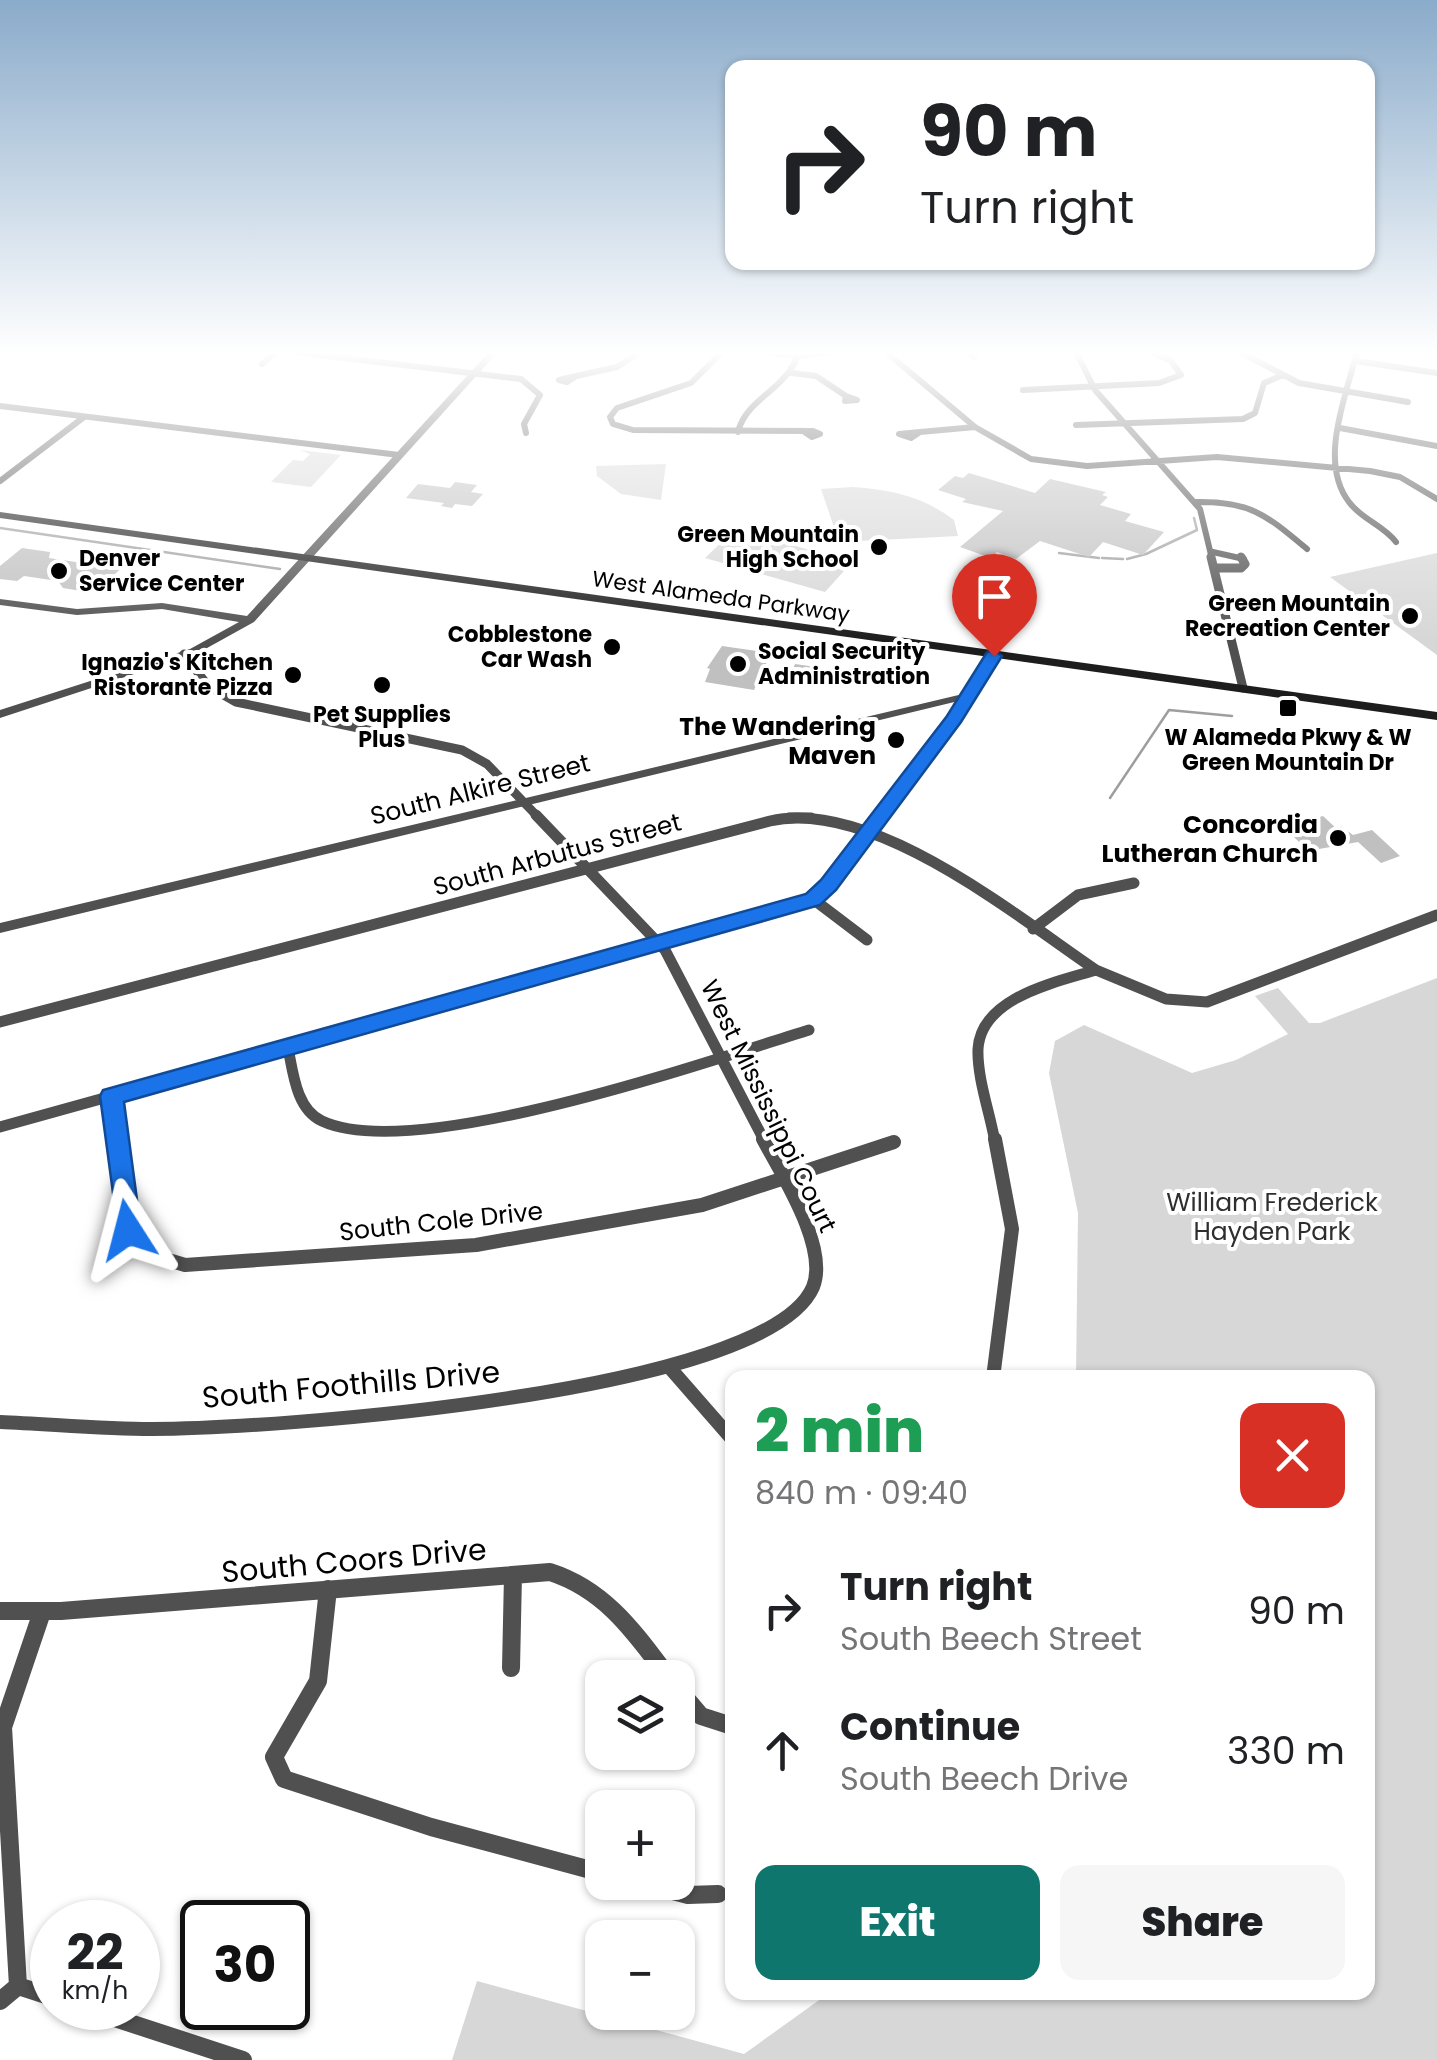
<!DOCTYPE html>
<meta charset="utf-8">
<style>
body{margin:0;font-family:Poppins,sans-serif;background:#f6f6f6;color:#202124;height:100vh;display:flex;flex-direction:column;font-size:38px;white-space:nowrap}
*{box-sizing:border-box;margin:0}
p{font-size:32px;color:#757577}
.icon{flex:none;width:55px;height:55px;fill:none;stroke:currentColor;stroke-width:2;stroke-linecap:round;stroke-linejoin:round}
.map{position:relative;flex:1;overflow:hidden}
.panel{position:absolute;left:725px;top:1370px;width:650px;height:630px;display:flex;flex-direction:column;background:#fff;border-radius:20px;box-shadow:0 2px 8px #0004}
.panel>*{flex:none}
.top-card{position:absolute;left:725px;top:60px;width:650px;height:210px;border-radius:20px;box-shadow:0 2px 8px #0004;background:#fff;color:#202124;overflow:hidden}
.controls{position:absolute;left:585px;top:1660px;display:grid;gap:20px}
.controls a{display:grid;place-items:center;width:110px;height:110px;border-radius:20px;background:#fff;box-shadow:0 2px 8px #0004;font-size:50px}
.speed{position:absolute;left:30px;top:1900px;display:flex;gap:20px;font-size:50px;font-weight:700;text-align:center}
.speed>*{display:grid;place-content:center;width:130px;height:130px;border-radius:50%;background:#fff;box-shadow:0 2px 8px #0004;line-height:1}
.speed small{font-size:25px;font-weight:400}
.speed .limit{border:5px solid #111;border-radius:15px;background:#fff;color:#111}
.pin{position:absolute;display:grid;place-items:center;width:85px;height:85px;color:#fff;margin:-102px -42px;border-radius:50% 50% 50% 0;rotate:-45deg;box-shadow:0 0 10px #0007}
.pin .icon{rotate:45deg}
.me{position:absolute;width:110px;margin:-55px;rotate:351deg;stroke-linejoin:round;filter:drop-shadow(0 0 8px #0008)}
.turn{display:flex;align-items:center;gap:35px;height:210px;padding:0 30px;font-size:45px}
.turn .icon{width:130px;height:130px;stroke-width:2.5}
.turn b{display:block;font-size:70px;line-height:85px}
.round{display:grid;place-items:center;flex:none;width:105px;height:105px;border-radius:20px;background:#f6f6f6}
.summary{display:flex;align-items:center;justify-content:space-between;height:170px;padding:0 30px}
h1{font-size:60px;font-weight:800;line-height:75px;color:#1e9e55}
.primary-button{display:flex;gap:20px;margin-top:auto;padding:20px 30px}
.primary-button a{flex:1;height:115px;border-radius:20px;background:#0f766e;color:#fff;font-size:40px;font-weight:800;line-height:115px;text-align:center}
.primary-button a+a{background:#f6f6f6;color:#202124}
ul{padding:0;list-style:none}
li{display:flex;align-items:center;gap:30px;height:140px;padding:0 30px}
li div{flex:1}
li b{display:block;font-size:38px}
li em{font-style:normal}
.map>svg:first-child{display:block}
.green{fill:#d7d7d7}
.lines{fill:none;stroke-linecap:round;stroke-linejoin:round}
.stream{stroke:#9e9e9e;stroke-width:2.5}
.building{fill:#c0c0c0}
.minor-far4{stroke:#505050;stroke-width:6}
.minor-far3{stroke:#505050;stroke-width:9}
.minor-far2{stroke:#505050;stroke-width:11}
.minor-far1{stroke:#505050;stroke-width:14}
.minor{stroke:#505050;stroke-width:18}
.tertiary{fill:#505050;fill-rule:evenodd}
.secondary{fill:#1d1d1d;fill-rule:evenodd}
.route{fill:#1a73e8;stroke:#114b97;stroke-width:2.5}
.poi-dot{fill:#000;stroke:#fff;stroke-width:4}
.labels{text-anchor:middle;stroke-width:8;stroke-linejoin:round;paint-order:stroke}
.far-poi-label{font-size:22px;font-weight:bold;fill:#000;stroke:#fff;text-anchor:end}
.far-street-label{font-size:22px;fill:#000;stroke:#fff}
.poi-label{font-size:25px;font-weight:bold;fill:#000;stroke:#fff;text-anchor:end}
.street-label{font-size:25px;fill:#000;stroke:#fff}
.park-label{font-size:25px;fill:#2e2e2e;stroke:#fff}
.near-street-label{font-size:30px;fill:#000;stroke:#fff}
</style>
<div class="map">
<svg width="1437" height="2060" viewBox="0 0 1437 2060">
<rect width="100%" height="100%" fill="#fff"/>
<path class="green" d="M300,450L341,455L311,487L271,482L293,460L303,461L310,454Z
M666,464L661,500L621,494L597,476L596,466Z
M853,487C892,490 922,496 954,520L958,536L839,542L821,489Z
M735,529L852,562L825,592L705,558Z
M1437,553V655L1330,577Z
M1437,978V2060H452L477,1981L744,2054L829,1993L1368,1992V1378L1076,1377L1078,1213L1049,1073L1055,1041L1084,1025L1192,1073L1236,1060L1288,1034L1255,996L1278,988L1309,1023H1320Z"/>
<g class="lines">
<path class="stream" d="M0,528L280,569
M1059,553L1099,558
M1102,558L1123,559
M1127,559L1146,554L1197,530L1194,518
M1110,798L1169,710L1232,716"/>
</g>
<path class="building" d="M969,473L1035,493L1050,479L1106,492L1102,495L1108,497L1100,505L1131,514L1125,521L1164,532L1143,555L1103,542L1089,557L1040,541L1016,559L997,552L991,558L960,547L1003,511L962,502L966,499L938,490L955,476L963,478Z
M455,482L477,485L471,492L483,494L472,506L455,504L452,508L441,506L444,503L406,498L418,484L450,488Z
M22,548L50,552L49,558L89,564L95,558L127,563L94,593L63,588L58,581L24,576L17,581L0,579V566Z
M722,646L771,653L754,690L705,682L710,669L707,668Z
M795,664L830,669L823,687L788,681Z
M1323,816L1339,831L1341,826L1353,835L1372,830L1400,856L1381,863L1358,842L1308,851L1292,835L1315,829L1306,821Z"/>
<g class="lines">
<path class="minor-far4" d="M294,352L521,379L540,395L524,424L526,433
M722,352L691,383L617,408L610,417L613,424L633,430L813,431L820,434L812,437L803,431
M886,352L975,427L1031,459L1087,466L1217,457L1370,471L1400,477L1437,499
M968,352L974,357
M1076,352L1095,390L1200,509L1212,559
M1240,352L1299,383L1408,402
M1357,352C1346,396 1318,462 1349,502C1361,519 1383,525 1396,542
M1355,361L1437,373
M262,364L276,352
M792,373L816,376L846,396
M576,376L567,382L559,380Z
M576,376L617,367L640,352
M1023,390L1159,383L1181,375L1171,361L1151,352
M846,396L857,400L845,401Z
M0,406L399,455
M1076,425L1243,419L1255,413L1264,383L1283,375
M1340,428L1437,446
M738,432C746,399 784,391 797,357
M920,432L911,438L899,434Z
M920,432L975,427
M0,481L84,417
M1196,502C1251,501 1266,515 1307,549
M1213,552L1244,559"/>
<path class="minor-far3" d="M1211,557L1243,688
M1216,568H1241L1245,564L1241,557
M184,654L208,686L236,702L462,750L487,764L538,817
M789,817H811
M879,817L971,695"/>
<path class="minor-far2" d="M536,815L665,950L765,1142
M813,899L867,940
M1033,929L1078,895L1134,883
M0,1022L770,821C872,798 1015,915 1096,970
M288,1048C293,1072 296,1109 322,1121C414,1164 708,1061 809,1030
M112,1096L117,1142
M0,1127L806,903L829,885L881,815
M995,1142C990,1113 977,1078 978,1049C981,997 1057,982 1096,970L1166,999L1207,1002L1437,915"/>
<path class="minor-far1" d="M117,1139L128,1230L152,1255L185,1265L476,1245L702,1205L894,1142
M670,1368L732,1439
M993,1378L1012,1229L995,1139
M0,1422C50,1424 101,1429 152,1429C267,1429 767,1394 813,1287C829,1247 782,1175 763,1139"/>
<path class="minor" d="M328,1589L318,1681L274,1757L284,1779L431,1827L602,1873
M0,1611H61L550,1572C606,1590 635,1633 669,1678
M511,1668L513,1575
M678,1689L701,1716L732,1726
M639,1882L688,1895L718,1894
M18,1986L3,1727L42,1612
M0,2001L18,1986L52,1997
M84,2008L243,2060"/>
<path class="tertiary" d="M489,352H498L254,622L198,653L0,718V710L190,649L239,622L162,609L77,615L0,605V599L77,609L162,603L247,616Z
M740,352L797,355L863,352L797,359Z
M993,652L999,655L975,697L0,933V923L967,693L987,655Z"/>
<path class="secondary" d="M0,512L1437,712V720L0,518Z"/>
</g>
<linearGradient id="sky" x2="0" y2="1"><stop stop-color="#8aabca"/><stop offset="0.55" stop-color="#fff"/><stop offset="1" stop-color="#fff" stop-opacity="0"/></linearGradient>
<rect width="1437" height="641" fill="url(#sky)"/>
<path class="route" d="M994,650L1002,656L961,722L836,890L820,905L124,1102L141,1230L137,1238L128,1241L119,1238L100,1096L103,1090L806,894L821,880L947,716L987,652Z"/>
<g class="poi-dot">
<circle cx="879" cy="547" r="10"/>
<circle cx="59" cy="571" r="10"/>
<circle cx="1410" cy="616" r="10"/>
<circle cx="612" cy="647" r="10"/>
<circle cx="738" cy="664" r="10"/>
<circle cx="293" cy="675" r="10"/>
<circle cx="382" cy="685" r="10"/>
<rect x="1278" y="698" width="20" height="20" rx="5"/>
<circle cx="896" cy="740" r="10"/>
<circle cx="1338" cy="838" r="10"/>
</g>
<g class="labels">
<g class="far-poi-label">
<text x="859" y="542">Green Mountain<tspan x="859" dy="25">High School</tspan></text>
<text x="79" y="566" text-anchor="start">Denver<tspan x="79" dy="25">Service Center</tspan></text>
<text x="1390" y="611">Green Mountain<tspan x="1390" dy="25">Recreation Center</tspan></text>
<text x="592" y="642">Cobblestone<tspan x="592" dy="25">Car Wash</tspan></text>
<text x="758" y="659" text-anchor="start">Social Security<tspan x="758" dy="25">Administration</tspan></text>
<text x="273" y="670">Ignazio's Kitchen<tspan x="273" dy="25">Ristorante Pizza</tspan></text>
<text x="382" y="722" text-anchor="middle">Pet Supplies<tspan x="382" dy="25">Plus</tspan></text>
<text x="1288" y="745" text-anchor="middle">W Alameda Pkwy &amp; W<tspan x="1288" dy="25">Green Mountain Dr</tspan></text>
</g>
<g class="far-street-label">
<text transform="translate(721 596) rotate(8)" y="8">West Alameda Parkway</text>
</g>
<g class="poi-label">
<text x="876" y="735">The Wandering<tspan x="876" dy="29">Maven</tspan></text>
<text x="1318" y="833">Concordia<tspan x="1318" dy="29">Lutheran Church</tspan></text>
</g>
<g class="street-label">
<text transform="translate(480 789) rotate(-14)" y="9">South Alkire Street</text>
<text transform="translate(557 854) rotate(-15)" y="9">South Arbutus Street</text>
<text transform="translate(769 1106) rotate(64)" y="9">West Mississippi Court</text>
<text transform="translate(441 1221) rotate(-6)" y="9">South Cole Drive</text>
</g>
<g class="park-label">
<text x="1272" y="1211">William Frederick<tspan x="1272" dy="29">Hayden Park</tspan></text>
</g>
<g class="near-street-label">
<text transform="translate(351 1385) rotate(-5)" y="10">South Foothills Drive</text>
<text transform="translate(354 1561) rotate(-5)" y="10">South Coors Drive</text>
</g>
</g>
</svg>
<div class="controls">
<a><svg class="icon" aria-label="layers" viewBox="0 0 24 24"><path d="M12 4l9 5-9 5-9-5zM3 14l9 5 9-5"/></svg></a>
<a>+</a>
<a>−</a>
</div>
<div class="speed"><div>22<small>km/h</small></div><div class="limit">30</div></div>
<div class="pin" style="left:994px;top:656px;background:#d93025"><svg class="icon" aria-label="arrive" viewBox="0 0 24 24"><path d="M6 21V4h12l-3 4 3 4H6"/></svg></div>
<svg class="me" style="left:128px;top:1230px" viewBox="-20 -20 40 40"><path d="M0-17L14 15 0 8-14 15z" fill="#1a73e8" stroke="#fff" stroke-width="4"/></svg>
<div class="top-card">
<div class="turn"><svg class="icon" aria-label="right" viewBox="0 0 24 24"><path d="M7 20v-9h11M14 6l5 5-5 5"/></svg><div><b>90 m</b>Turn right</div></div>
</div>
<section class="panel">
<div class="summary"><div><h1>2 min</h1><p>840 m · 09:40</p></div><a class="round" style="background:#d93025;color:#fff"><svg class="icon" aria-label="close" viewBox="0 0 24 24"><path d="M6 6l12 12M18 6L6 18"/></svg></a></div>
<ul>
<li><svg class="icon" aria-label="right" viewBox="0 0 24 24"><path d="M7 20v-9h11M14 6l5 5-5 5"/></svg><div><b>Turn right</b><p>South Beech Street</p></div><em>90 m</em></li>
<li><svg class="icon" aria-label="ahead" viewBox="0 0 24 24"><path d="M12 20V5M6 11l6-6 6 6"/></svg><div><b>Continue</b><p>South Beech Drive</p></div><em>330 m</em></li>
</ul>
<div class="primary-button"><a>Exit</a><a>Share</a></div>
</section>
</div>
